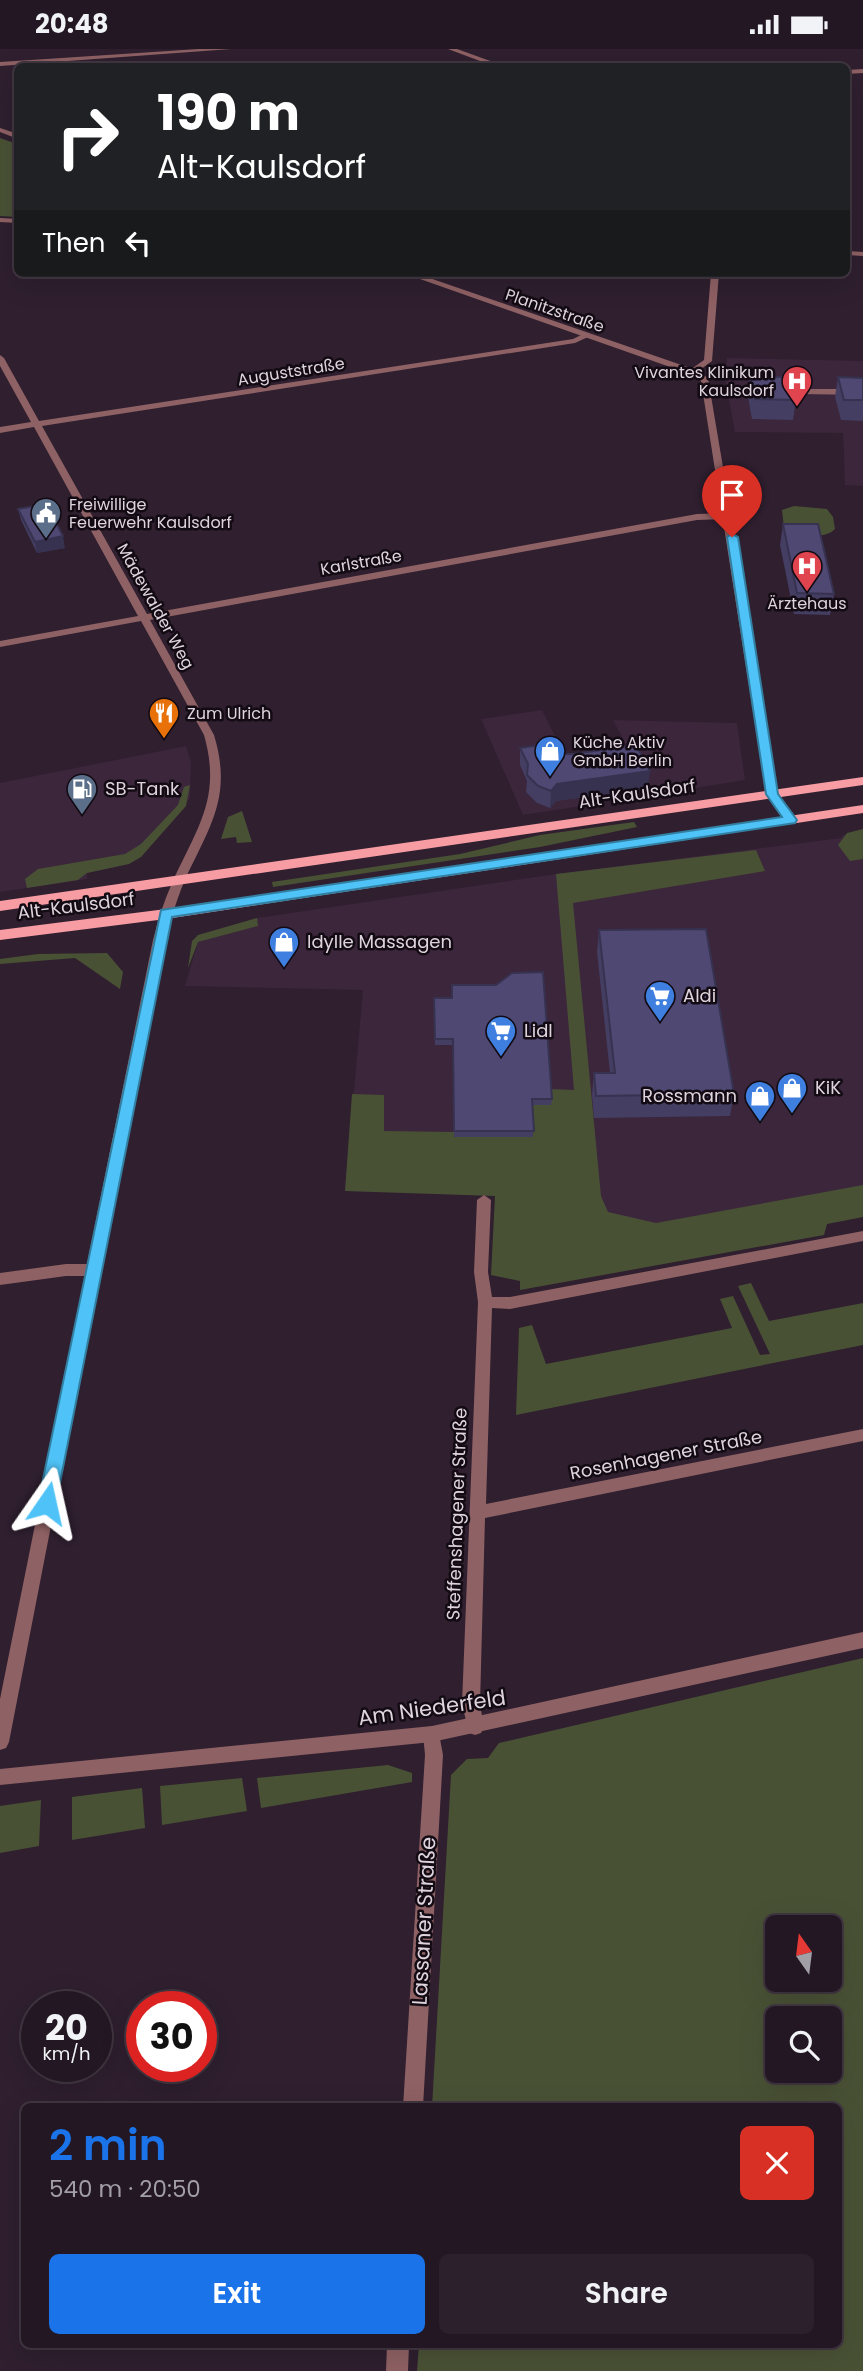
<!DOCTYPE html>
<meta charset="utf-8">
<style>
body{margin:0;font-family:Poppins,sans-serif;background:#2b202b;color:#f1f3f6;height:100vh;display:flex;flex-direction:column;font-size:26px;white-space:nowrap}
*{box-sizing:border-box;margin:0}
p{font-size:23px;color:#a39fa6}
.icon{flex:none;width:38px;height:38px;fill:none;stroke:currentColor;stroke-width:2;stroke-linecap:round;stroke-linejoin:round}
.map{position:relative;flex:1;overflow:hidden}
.panel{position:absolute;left:21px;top:2054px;width:821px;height:245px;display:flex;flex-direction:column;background:#231723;border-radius:10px;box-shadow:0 7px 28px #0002,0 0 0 2px #403641}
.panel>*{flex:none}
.hud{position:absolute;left:14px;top:14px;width:836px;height:214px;border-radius:10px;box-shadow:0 7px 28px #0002,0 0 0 2px #403641;background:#202124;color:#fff;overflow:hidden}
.needle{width:46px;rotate:346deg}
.tools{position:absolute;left:765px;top:1866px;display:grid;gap:14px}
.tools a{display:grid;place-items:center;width:77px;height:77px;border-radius:10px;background:#231723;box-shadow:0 7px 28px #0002,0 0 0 2px #403641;font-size:35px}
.speed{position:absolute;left:21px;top:1942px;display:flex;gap:14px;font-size:35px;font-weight:700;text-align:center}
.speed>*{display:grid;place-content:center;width:91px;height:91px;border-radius:50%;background:#231723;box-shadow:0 7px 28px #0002,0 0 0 2px #403641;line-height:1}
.speed small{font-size:18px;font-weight:400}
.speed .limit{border:10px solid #d22;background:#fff;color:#111}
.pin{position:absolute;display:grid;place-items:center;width:60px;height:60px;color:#fff;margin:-72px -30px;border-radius:50% 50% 50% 0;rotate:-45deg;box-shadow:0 0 7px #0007}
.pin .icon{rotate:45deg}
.me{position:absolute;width:77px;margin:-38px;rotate:11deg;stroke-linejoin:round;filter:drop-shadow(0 0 5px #0008)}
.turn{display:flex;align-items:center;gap:24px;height:147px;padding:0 28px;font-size:32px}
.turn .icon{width:91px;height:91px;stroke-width:2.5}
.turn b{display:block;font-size:49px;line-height:60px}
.then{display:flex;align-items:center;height:66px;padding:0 28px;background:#0003;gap:14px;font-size:26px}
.round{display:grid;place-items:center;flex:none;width:74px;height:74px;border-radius:10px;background:#2b202b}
.summary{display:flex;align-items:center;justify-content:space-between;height:119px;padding:0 28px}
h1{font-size:42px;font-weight:600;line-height:52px;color:#1a73e8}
.button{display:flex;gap:14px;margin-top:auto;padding:14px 28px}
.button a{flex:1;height:80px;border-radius:10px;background:#1a73e8;color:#fff;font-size:28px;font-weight:600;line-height:80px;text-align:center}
.button a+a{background:#2b202b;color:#f1f3f6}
.status{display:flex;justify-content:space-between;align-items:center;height:49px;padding:0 35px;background:#231723;direction:ltr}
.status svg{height:19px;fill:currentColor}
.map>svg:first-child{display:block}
.built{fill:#3b263b}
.green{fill:#495135;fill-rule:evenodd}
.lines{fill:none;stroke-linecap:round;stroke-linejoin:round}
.minor{fill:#8e6164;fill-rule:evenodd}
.tertiary{fill:#8e6164;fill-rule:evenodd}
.primary{fill:#f79ca3;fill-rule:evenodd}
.wall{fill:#443e62}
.shaded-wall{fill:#373250}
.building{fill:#4f4872;stroke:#373250;stroke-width:2}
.route{fill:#4fc3f7;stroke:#337fa1;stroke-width:2}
.labels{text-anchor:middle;stroke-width:5;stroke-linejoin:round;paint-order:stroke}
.far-street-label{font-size:16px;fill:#dfd4de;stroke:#130b13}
.far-poi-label{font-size:16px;fill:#dfd4de;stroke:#130b13;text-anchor:start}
.poi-label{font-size:18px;fill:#dfd4de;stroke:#130b13;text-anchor:start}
.street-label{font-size:18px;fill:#dfd4de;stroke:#130b13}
.near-street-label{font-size:21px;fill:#dfd4de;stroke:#130b13}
</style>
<div class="status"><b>20:48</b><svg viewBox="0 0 49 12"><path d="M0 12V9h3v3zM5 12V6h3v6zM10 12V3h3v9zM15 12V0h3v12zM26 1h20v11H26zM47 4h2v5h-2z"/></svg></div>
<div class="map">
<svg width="863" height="2322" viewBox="0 0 863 2322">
<rect width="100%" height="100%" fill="#2f1f2f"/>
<path class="built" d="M727,309L863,312V437L845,436L843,384L735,383L725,330Z
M542,661L589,756L523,766L481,670Z
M613,671L737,674L745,731L652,746Z
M186,697L191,713L190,749L141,808L129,815L87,824V830L0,843V734Z
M863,783V1168L521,1232L522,1107L468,1145L345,1142L363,941L185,937L198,893L257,877V869L556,825L841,789L843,786Z"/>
<path class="green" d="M0,89L17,95V168L0,167Z
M794,457L827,460L833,468L835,480C822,493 800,482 784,479L782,461Z
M190,736L186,757L141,808L129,815L87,824L78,831L27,839L25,830L38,820L125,805L141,795L178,756L184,738Z
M242,762L252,793L237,794L236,788L221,790L228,768Z
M634,773L637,778L540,798L273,838L272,833L460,805L540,786Z
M863,780V810L850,812L838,796L847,784Z
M756,801L765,822L573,854L601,1147L608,1163L656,1174L863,1136V1168L827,1175L824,1186L520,1241V1232L491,1226L495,1147L345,1142L352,1045L384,1046V1082L454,1083L455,1088H533L532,1056H551L550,1040L574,1041L556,825Z
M257,869L258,877L198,893L188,919L192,892L198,886Z
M107,904L123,923L120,940L75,909L0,915V910L38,905Z
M751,1234L769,1272L863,1254V1296L516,1366L519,1279L532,1276L546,1315L732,1279L720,1250L733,1247L760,1306L770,1305L738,1237Z
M863,1609V2322H417L419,2296H838V2058H432L451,1726L467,1710L488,1709L499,1694ZM777,1878H830V1930H777ZM777,1969H830V2021H777Z
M388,1716L412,1724V1733L261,1759L257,1729Z
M242,1729L247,1762L162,1776L160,1737Z
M142,1739L145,1779L72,1791V1748Z
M41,1751L39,1797L0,1804V1757Z"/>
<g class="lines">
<path class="minor" d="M448,0H457L507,18H496Z
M863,20V24L847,25V21Z
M0,169L18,170V174L0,173Z
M847,202L863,203V207L847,206Z
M711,224H719L712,312L693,326L690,325V321L704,311Z
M585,284L589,286L588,288L575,294L42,377L147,565L697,465L728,464L733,467L728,470L697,471L150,571L214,686C233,749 209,778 184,833C175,855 169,877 163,900L9,1693L6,1699L0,1701V1650L85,1227H66L0,1236V1224L66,1215H87L153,891C158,871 164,852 172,834C197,779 222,749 204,686L141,572L0,598V592L138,567L34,378L0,384V378L31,373L0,317V306L4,309L39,372L573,290Z
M803,340H863V346L800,345V341Z
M484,1146L491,1151L488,1223L492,1248H510L863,1182V1192L510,1260L492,1259L486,1455L863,1380V1392L485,1469L480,1655L484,1678L481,1684L475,1686L469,1684L462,1655L478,1253L474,1223L477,1151Z
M432,1677L438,1679L443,1706L423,2058H403L425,1706L423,1685L426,1679Z
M387,2296H409L408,2322H386Z"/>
<path class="tertiary" d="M199,0H231L0,17V13Z
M0,79L18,85V90L0,83Z
M403,224H415L696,321L708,329L778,745L797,771L795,773H787L766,745L701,332L690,325Z
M863,1583V1599L432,1693L0,1736V1720L432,1677Z"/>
<path class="primary" d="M863,728V736L0,862V852Z
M863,756V764L166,870L0,891V881L166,860Z"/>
</g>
<path class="wall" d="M750,328L796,351L793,371L752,370L748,348Z
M838,328L863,329V372L841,371L835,348Z
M18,460L65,499L37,504L21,471Z
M783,475L834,545L830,566L794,565L780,496Z
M520,699L559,705H573L648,739L556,752L550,759L537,754L526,743L527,732L520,716Z
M599,881L734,1045L730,1067L594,1069L592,1046L594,1024H610L597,903Z
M434,949L552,1050L551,1056H532L533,1088H454L453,996H435Z"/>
<path class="shaded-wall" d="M63,487L65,499L37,504L35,493Z
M650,722L648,739L556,752L550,759L551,742L557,735Z"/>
<path class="building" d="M750,328H791L796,351L755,350Z
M838,328L863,329V351H844Z
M46,455L63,487L35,493L18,460Z
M783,475H818L834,545L797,544Z
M554,694L559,705H573L636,696L650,722L557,735L551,742L538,737L527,726L528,715L520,699Z
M706,880L734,1045L596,1047L594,1024H615L599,881Z
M543,923L552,1050H532L534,1082H454L453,990H435L434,949H452V936H496L512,924Z"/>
<path class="route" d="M732,485L738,488L778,745L797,771L795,774L172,868L56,1454L47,1462L41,1460L38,1454L161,861L782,768L766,745L727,488Z"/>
<defs>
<g id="hospital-pin" transform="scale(1.575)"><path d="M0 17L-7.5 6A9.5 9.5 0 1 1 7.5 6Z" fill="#e0444e" stroke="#130b13"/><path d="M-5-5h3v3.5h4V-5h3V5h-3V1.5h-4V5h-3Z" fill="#fff"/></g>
<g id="civic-pin" transform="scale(1.575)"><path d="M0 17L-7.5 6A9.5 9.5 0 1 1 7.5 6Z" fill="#5c6f8a" stroke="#130b13"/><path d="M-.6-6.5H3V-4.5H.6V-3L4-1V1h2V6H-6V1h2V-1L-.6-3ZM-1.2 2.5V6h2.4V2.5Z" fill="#fff"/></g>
<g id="restaurant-pin" transform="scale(1.575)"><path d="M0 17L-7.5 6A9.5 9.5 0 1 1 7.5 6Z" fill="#e8710a" stroke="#130b13"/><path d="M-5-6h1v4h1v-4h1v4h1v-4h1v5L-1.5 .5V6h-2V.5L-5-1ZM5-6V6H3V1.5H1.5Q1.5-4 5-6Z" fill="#fff"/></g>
<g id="shop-pin" transform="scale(1.575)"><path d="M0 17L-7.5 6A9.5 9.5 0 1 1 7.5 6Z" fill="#3f7fe0" stroke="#130b13"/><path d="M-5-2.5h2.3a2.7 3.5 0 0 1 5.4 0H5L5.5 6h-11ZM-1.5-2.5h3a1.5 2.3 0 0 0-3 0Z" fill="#fff"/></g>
<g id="fuel-pin" transform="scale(1.575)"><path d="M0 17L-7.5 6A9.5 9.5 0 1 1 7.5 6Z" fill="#5c6f8a" stroke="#130b13"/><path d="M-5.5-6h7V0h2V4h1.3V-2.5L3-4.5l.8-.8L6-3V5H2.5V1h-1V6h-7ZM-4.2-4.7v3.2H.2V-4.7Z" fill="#fff"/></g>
<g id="supermarket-pin" transform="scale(1.575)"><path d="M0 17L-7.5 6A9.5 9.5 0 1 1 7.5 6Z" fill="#3f7fe0" stroke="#130b13"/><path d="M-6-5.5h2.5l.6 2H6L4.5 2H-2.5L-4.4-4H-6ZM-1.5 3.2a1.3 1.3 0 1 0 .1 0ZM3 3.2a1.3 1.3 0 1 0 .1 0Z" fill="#fff"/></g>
</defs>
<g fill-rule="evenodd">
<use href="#hospital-pin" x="797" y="332"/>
<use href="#civic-pin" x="46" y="464"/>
<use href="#hospital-pin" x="807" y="517"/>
<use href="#restaurant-pin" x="164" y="664"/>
<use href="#shop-pin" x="550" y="702"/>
<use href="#fuel-pin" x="82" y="740"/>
<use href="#shop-pin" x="284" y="893"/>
<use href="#supermarket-pin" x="660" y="947"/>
<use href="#supermarket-pin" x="501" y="982"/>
<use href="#shop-pin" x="792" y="1039"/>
<use href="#shop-pin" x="760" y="1047"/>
</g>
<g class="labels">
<g class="far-street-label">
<text transform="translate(555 261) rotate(19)" y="6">Planitzstraße</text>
<text transform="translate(291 322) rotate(-9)" y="6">Auguststraße</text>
<text transform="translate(361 513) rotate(-10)" y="6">Karlstraße</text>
<text transform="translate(156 557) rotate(61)" y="6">Mädewalder Weg</text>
</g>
<g class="far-poi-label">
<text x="774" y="329" text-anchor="end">Vivantes Klinikum<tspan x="774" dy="18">Kaulsdorf</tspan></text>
<text x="69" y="461">Freiwillige<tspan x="69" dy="18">Feuerwehr Kaulsdorf</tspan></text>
<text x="807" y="560" text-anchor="middle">Ärztehaus</text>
<text x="187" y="670">Zum Ulrich</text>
<text x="573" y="699">Küche Aktiv<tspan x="573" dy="18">GmbH Berlin</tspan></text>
</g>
<g class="poi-label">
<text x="105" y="746">SB-Tank</text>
<text x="307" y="899">Idylle Massagen</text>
<text x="683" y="953">Aldi</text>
<text x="524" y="988">Lidl</text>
<text x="815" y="1045">KiK</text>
<text x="737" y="1053" text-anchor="end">Rossmann</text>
</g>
<g class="street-label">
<text transform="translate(637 745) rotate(-8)" y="6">Alt-Kaulsdorf</text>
<text transform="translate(76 857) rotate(-7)" y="6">Alt-Kaulsdorf</text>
<text transform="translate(666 1406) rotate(-11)" y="6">Rosenhagener Straße</text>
<text transform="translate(457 1465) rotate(-88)" y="6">Steffenshagener Straße</text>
</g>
<g class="near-street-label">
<text transform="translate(432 1659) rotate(-8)" y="7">Am Niederfeld</text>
<text transform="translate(424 1872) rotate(-87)" y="7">Lassaner Straße</text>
</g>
</g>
</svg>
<div class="tools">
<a><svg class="needle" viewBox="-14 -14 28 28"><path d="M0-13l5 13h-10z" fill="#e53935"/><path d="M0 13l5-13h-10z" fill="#a39fa6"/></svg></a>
<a><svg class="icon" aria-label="search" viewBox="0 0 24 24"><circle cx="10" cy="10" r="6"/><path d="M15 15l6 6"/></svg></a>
</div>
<div class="speed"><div>20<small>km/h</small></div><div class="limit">30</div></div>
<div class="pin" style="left:732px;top:488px;background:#d93025"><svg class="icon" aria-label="arrive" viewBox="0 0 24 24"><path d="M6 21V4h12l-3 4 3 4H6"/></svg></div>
<svg class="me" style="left:47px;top:1454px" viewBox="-20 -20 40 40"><path d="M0-17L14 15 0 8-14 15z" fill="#4fc3f7" stroke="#fff" stroke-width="4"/></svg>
<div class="hud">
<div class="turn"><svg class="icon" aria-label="right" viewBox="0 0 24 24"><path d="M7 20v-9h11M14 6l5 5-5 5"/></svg><div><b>190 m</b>Alt-Kaulsdorf</div></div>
<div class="then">Then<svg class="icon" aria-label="left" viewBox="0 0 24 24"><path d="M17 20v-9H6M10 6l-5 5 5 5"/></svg></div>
</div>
<section class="panel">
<div class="summary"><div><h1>2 min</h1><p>540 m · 20:50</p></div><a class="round" style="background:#d93025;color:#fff"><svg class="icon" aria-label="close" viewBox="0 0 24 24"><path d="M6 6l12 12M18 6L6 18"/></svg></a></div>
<div class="button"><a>Exit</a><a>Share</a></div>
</section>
</div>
